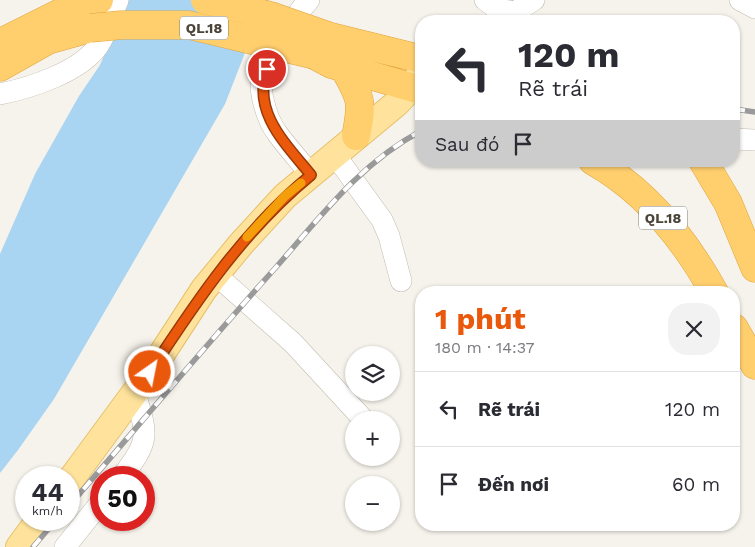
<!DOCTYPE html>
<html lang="vi">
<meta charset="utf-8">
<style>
body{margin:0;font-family:"Work Sans",sans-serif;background:#f2f2f3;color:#2b2b33;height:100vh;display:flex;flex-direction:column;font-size:19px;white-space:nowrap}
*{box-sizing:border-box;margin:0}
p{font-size:16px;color:#7c7c81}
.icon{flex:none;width:28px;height:28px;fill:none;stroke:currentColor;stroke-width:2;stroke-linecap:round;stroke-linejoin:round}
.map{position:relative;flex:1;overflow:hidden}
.sheet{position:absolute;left:415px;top:286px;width:325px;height:245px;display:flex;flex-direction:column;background:#fff;border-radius:20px;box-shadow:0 1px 4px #0004}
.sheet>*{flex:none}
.hud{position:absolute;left:415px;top:15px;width:325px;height:152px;border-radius:20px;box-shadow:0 1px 4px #0004;background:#fff;color:#2b2b33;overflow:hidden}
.controls{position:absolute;left:345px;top:346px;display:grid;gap:10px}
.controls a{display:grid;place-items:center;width:55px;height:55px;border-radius:50%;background:#fff;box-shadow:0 1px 4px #0004;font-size:25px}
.speed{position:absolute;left:15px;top:466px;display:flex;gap:10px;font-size:25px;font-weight:700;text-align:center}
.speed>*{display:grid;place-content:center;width:65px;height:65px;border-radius:50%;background:#fff;box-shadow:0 1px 4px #0004;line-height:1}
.speed small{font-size:12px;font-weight:400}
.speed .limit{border:8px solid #d22;background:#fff;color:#111}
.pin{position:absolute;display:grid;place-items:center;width:42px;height:42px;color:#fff;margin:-21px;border:2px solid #fff;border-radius:50%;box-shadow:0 1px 5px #0007}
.me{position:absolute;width:55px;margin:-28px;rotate:33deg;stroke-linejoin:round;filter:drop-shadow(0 0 4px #0008)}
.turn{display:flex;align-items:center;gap:18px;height:105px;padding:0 20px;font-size:22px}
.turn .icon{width:65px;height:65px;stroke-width:2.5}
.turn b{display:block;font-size:35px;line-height:42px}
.then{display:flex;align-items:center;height:48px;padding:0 20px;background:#0003;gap:10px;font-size:19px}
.round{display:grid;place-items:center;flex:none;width:52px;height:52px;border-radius:20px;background:#f2f2f3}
.summary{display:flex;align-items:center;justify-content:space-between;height:85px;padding:0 20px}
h1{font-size:30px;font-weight:700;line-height:38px;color:#ea580c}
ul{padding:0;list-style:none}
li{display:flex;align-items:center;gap:15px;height:75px;padding:0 20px;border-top:1px solid #e1e1e2}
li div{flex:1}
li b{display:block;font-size:19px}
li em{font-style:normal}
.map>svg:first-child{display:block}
.water{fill:#a9d4f2}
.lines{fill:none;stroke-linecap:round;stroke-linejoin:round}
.minor-casing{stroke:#c2bbae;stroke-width:22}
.major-casing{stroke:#e6c16a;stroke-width:28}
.highway-casing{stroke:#e0a43c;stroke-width:29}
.minor{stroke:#fff;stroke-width:21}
.major{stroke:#ffe39c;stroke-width:26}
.highway{stroke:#ffcf6e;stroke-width:28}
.rail-casing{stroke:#9a9a9a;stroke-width:5.5}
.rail{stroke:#fff;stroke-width:4;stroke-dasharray:11;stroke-linecap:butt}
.highway-bridge-casing{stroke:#e0a43c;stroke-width:29;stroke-linecap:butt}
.highway-bridge{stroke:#ffcf6e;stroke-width:28}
.route-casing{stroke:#983908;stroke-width:12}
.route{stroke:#ea580c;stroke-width:9}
.slow{stroke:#f59e0b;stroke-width:9}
.labels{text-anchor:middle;stroke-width:5;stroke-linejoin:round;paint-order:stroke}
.shield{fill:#fff;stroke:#817c74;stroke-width:1}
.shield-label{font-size:14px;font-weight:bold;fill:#4b4439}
</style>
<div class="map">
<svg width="755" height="547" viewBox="0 0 755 547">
<rect width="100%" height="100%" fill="#f6f3ec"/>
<path class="water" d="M128,0H269L263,7L225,104L54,399L18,450L0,473V254L35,174L79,96L100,65Z"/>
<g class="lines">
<g class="minor-casing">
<path id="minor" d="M309,0C294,17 261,63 261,86C262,101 268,121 277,133C287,147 300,161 311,175
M485,0L497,9L515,12L534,0
M740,0L755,8
M0,94C30,88 80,72 98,46C107,33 112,14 118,0
M734,139L755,140
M335,155L382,220L389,236L401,281
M216,275L293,343L364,420
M121,478C150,440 148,437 135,393
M65,547L101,502"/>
</g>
<g class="major-casing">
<path id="major" d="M69,482L150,372L204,289L241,244L285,196L397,103L412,87L421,72
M19,547L39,520"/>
</g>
<g class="highway-casing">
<path id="highway" d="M328,36L421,59
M0,43L64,11L99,0
M314,55L331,64L421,90
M0,67L48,40L91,28
M344,68C361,98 363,101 356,136
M593,161C647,191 685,240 714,292
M703,161L728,203L755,268
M734,328L755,365"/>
</g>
<use href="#minor" class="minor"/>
<use href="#major" class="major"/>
<use href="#highway" class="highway"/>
<g class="rail-casing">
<path id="rail" d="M734,109L755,112
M69,506C139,425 207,344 278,265C321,216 362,162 421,131
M33,547L56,520"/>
</g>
<use href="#rail" class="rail"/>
<g class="highway-bridge-casing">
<path id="highway-bridge" d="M205,0L271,16L328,36
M91,28L121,25H189L314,55"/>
</g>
<use href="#highway-bridge" class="highway-bridge"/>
</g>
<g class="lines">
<g class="route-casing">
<path id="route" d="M150,372C197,300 244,230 311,175C285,143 252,112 267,69"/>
</g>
<use href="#route" class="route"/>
<path class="slow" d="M247,237L285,196L301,183"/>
</g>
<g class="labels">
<g class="shield">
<rect x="180" y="16.5" width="48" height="23" rx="4"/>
<rect x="639" y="206.5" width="48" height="23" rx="4"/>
</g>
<g class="shield-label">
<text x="204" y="33">QL.18</text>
<text x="663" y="223">QL.18</text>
</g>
</g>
</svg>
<div class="controls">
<a><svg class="icon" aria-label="layers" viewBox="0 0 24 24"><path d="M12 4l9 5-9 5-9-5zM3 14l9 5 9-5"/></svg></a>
<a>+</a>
<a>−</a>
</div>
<div class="speed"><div>44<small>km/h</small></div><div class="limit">50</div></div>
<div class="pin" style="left:267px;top:69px;background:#d93025"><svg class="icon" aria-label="arrive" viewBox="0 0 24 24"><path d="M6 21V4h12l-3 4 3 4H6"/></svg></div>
<svg class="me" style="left:150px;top:372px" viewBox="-20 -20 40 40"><circle r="17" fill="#ea580c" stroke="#fff" stroke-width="3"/><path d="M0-11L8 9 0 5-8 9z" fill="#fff"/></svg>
<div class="hud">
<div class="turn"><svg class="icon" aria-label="left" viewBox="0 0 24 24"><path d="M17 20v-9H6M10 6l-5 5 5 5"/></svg><div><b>120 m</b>Rẽ trái</div></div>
<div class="then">Sau đó<svg class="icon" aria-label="arrive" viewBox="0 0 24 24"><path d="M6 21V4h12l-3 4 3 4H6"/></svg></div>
</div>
<section class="sheet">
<div class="summary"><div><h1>1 phút</h1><p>180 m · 14:37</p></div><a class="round"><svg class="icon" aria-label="close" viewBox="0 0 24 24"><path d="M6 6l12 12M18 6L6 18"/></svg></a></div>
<ul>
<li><svg class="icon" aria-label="left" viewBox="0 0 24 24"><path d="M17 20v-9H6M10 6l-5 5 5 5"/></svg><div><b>Rẽ trái</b></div><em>120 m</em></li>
<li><svg class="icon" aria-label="arrive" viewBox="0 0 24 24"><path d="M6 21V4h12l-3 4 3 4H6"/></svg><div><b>Đến nơi</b></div><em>60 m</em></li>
</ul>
</section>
</div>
